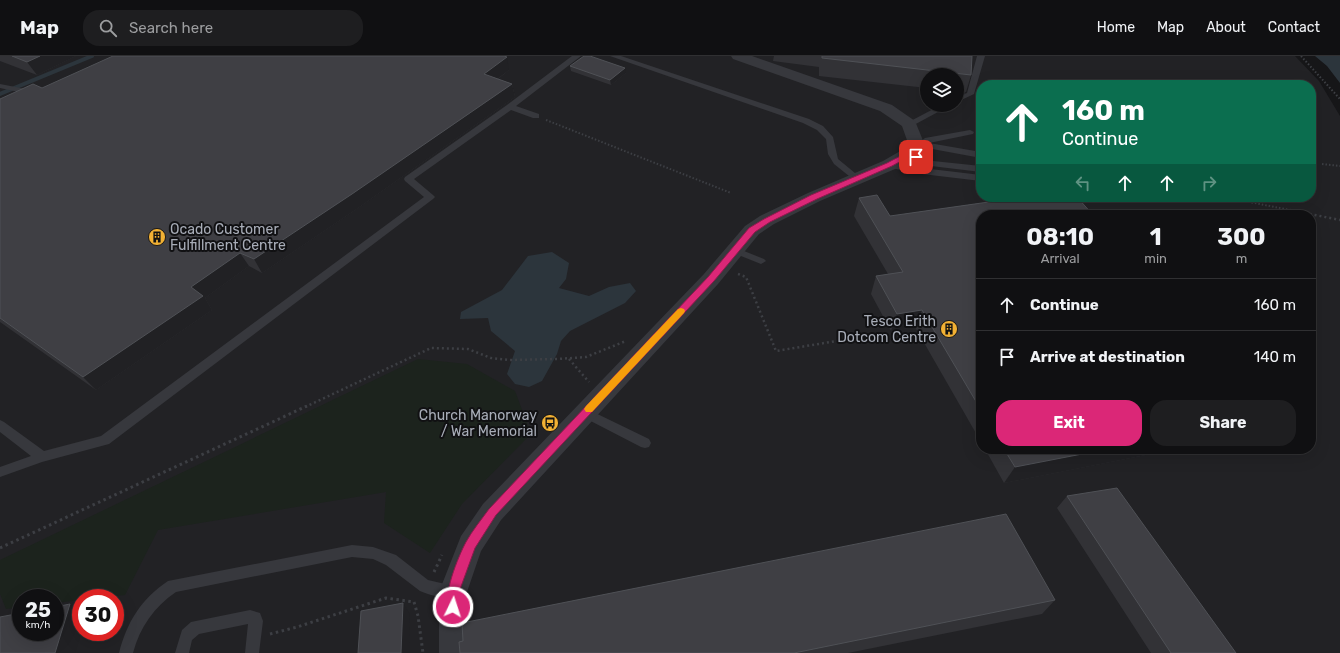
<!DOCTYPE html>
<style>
body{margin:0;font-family:Rubik,sans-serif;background:#1e1e20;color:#f1f3f6;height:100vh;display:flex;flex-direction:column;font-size:15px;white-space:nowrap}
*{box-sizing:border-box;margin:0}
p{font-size:13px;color:#9c9d9f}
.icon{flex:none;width:22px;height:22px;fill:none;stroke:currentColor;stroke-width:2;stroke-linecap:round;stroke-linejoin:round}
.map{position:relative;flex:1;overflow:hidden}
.sheet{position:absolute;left:976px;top:154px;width:340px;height:244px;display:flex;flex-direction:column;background:#101012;border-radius:16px;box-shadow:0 4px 16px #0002,0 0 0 1px #303032}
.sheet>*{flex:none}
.top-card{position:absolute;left:976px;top:24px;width:340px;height:122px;border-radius:16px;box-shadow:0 4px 16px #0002,0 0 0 1px #303032;background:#0b6e4f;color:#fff;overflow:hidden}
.controls{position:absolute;left:920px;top:12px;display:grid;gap:8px}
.controls a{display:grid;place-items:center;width:44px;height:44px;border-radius:50%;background:#101012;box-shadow:0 4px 16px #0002,0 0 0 1px #303032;font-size:20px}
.speed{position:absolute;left:12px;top:533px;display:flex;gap:8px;font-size:20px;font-weight:700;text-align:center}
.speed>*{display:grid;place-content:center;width:52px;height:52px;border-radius:50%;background:#101012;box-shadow:0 4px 16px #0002,0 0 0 1px #303032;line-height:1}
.speed small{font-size:10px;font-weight:400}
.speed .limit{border:6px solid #d22;background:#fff;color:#111}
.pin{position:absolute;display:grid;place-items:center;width:34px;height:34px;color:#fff;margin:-17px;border-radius:8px;box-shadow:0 2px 6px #0006}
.me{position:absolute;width:44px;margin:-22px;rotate:4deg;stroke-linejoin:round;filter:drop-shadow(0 0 3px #0008)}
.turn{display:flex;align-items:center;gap:14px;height:84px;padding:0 20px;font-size:18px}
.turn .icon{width:52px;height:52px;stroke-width:2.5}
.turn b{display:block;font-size:28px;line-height:34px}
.lanes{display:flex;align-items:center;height:38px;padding:0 20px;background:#0003;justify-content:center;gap:20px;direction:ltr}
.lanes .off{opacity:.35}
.eta{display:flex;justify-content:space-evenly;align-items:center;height:68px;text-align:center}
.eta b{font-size:24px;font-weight:700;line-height:28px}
.primary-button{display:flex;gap:8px;margin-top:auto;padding:8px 20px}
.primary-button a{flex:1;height:46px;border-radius:16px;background:#db2777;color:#fff;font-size:16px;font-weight:700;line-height:46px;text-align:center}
.primary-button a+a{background:#1e1e20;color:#f1f3f6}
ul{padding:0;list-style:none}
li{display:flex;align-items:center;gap:12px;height:52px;padding:0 20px;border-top:1px solid #303032}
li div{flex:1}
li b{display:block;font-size:15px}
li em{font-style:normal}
header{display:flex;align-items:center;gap:24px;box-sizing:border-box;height:56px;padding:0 20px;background:#101012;border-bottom:1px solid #303032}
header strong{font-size:19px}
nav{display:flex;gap:22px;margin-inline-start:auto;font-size:14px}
.search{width:280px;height:36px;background:#1e1e20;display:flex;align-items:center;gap:10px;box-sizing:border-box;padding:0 14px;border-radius:16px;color:#9c9d9f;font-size:15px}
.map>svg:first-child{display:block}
.built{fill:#222225;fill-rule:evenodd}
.green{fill:#1c231d}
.water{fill:#2c353c}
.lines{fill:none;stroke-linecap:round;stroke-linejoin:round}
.stream{stroke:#2c353c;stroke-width:4}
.path-far2{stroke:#3d3f44;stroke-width:2;stroke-dasharray:1.5 2;stroke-linecap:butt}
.path-far1{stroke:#3d3f44;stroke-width:2.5;stroke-dasharray:2 3;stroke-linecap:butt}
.path{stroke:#3d3f44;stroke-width:3;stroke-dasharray:2.5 3.5;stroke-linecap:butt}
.service{fill:#37383d;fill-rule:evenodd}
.minor{fill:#37383d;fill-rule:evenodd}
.wall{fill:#323236}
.shaded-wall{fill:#212124}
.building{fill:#3f3f44;stroke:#4f5156}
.route{fill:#db2777;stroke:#8e194d}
.slow{fill:#f59e0b}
.labels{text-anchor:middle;stroke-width:4;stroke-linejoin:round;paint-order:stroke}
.poi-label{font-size:14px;fill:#a8adb8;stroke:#111113;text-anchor:end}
</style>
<header>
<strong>Map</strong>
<div class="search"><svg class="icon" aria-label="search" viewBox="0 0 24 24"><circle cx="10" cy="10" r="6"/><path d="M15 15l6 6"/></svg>Search here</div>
<nav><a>Home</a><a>Map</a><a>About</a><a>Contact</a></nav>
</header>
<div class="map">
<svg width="1340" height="597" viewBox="0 0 1340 597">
<rect width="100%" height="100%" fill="#161618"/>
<path class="built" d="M0,0H1295L1319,25L1340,60V597H0ZM927,19H957V49H927ZM981,29H1311V141H981ZM981,159H1311V393H981ZM21,542H55V576H21ZM81,542H115V576H81Z"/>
<path class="green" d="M418,303L467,308L515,335L531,378L462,448L430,497L384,467L386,436L158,474L125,539L97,542H81V544L55,547V542H21V551L6,553L0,538V504Z"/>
<path class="water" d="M1315,0H1340V27L1327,10Z
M552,196L569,207L566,223L559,232L589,240L609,231L630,227L636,235L625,247L570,275L561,285L557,298L542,325L529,331L515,328L507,318L515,295L491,275L488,262L460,263L461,256L502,234L528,200Z"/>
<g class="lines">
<path class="stream" d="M0,38L92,0"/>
<path class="path-far2" d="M1301,0L1340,43
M546,64L731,137
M1322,108L1340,110
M1224,141L1295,155"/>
<path class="path-far1" d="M1290,154L1340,164
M738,218L746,221L776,295L873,279
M569,303L589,326
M305,351L431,292L468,293L491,302L509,304L558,303L586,301L626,285"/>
<path class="path" d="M0,492L307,350
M434,516L442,499
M414,546L418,560L423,597
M270,578L297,571L386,542L414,546"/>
<path class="service" d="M572,0H581L516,50L539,58V62H533L511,54L414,123L433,139L435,141L433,143L109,388L42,406L0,421V411L31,400L0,376V364L4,366L44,395L101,380L424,141L405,125L404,123L405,121L507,49Z
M610,0H621L809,63L823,70L833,81L838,103L861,122L857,125L854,124L834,108L828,98L826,83L817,74L803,67Z
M977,0H985L974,38L957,46V41L967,37Z
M0,28L36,35L37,37L33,39L0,32Z
M941,49H951L912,70H909L905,68Z
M970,74L974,76L973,78L929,87L981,96V102L916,90L912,87L916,84L921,85L925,82Z
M908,95L933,105L981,110V116L931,110L905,100L904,98Z
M889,106L922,112L981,119V125L922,118L886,111L885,109Z
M734,191L764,203L766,205L761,208L731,196L729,194L731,192Z
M585,352L649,383L651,387L649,391L645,392L641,391L581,360L579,357L581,354Z
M352,489L373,491L396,499L428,524L458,531L460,536L458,541C448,545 430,539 420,535L386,509L373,503L352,501L176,536C154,551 140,571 133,597H119C127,566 141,543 168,525Z
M250,554L260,557L263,565L259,597H245L248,568L199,578L192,584L189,597H175L182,574L191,566Z"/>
<path class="minor" d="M731,0H752L892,49L915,65L924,87L914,102L895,113L820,145L774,168L759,178L718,228L501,464L481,495L467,536L469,597H439V536L461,480L483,448L704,218L745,170L760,160L808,137L883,105L902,94L908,87L902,70L880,55L733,3Z"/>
</g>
<path class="wall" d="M0,0H76L37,19L0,5Z
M774,0H972L971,19L966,36L957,35V19H927V32L819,20V11L773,5Z
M570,10L626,17L611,29L571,15Z
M509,14L498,23L512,28L515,41L358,152L262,217L249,210L205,242L212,254L96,334L0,266V43L42,32Z
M1017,141H1077L981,159V386L915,271L891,275L871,238L876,220L888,218L854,160L859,142L890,160L1017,142Z
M985,393H1176L1004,427Z
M1067,440L1236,597H1151L1057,452Z
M1055,544L1042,558L848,597H460Z"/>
<path class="shaded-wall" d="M40,0H76L37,19L27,6Z
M507,1L509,14L487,31L484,18Z
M625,12L626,17L611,29L610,24Z
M512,28L515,41L358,152L262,217L254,203Z
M240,197L249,210L205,242L212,254L96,334L83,321L191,231Z
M922,254L915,271L891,275L897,258Z
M1108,393H1176L1004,427L1015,411Z
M403,547L410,558L409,597H401Z
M70,548L81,555V576H82L75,597H55Z"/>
<path class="building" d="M12,0H40L27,6Z
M113,0H504L507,1L484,18L512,28L352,138L254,203L240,197L191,231L203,240L83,321L0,262V43L33,28L42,32Z
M584,0H590L625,12L610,24L570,10Z
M822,0H972L971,19L822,2Z
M877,139L890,160L1024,141H1077L1093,159H981V354L922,254L897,258L876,220L903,216L859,142Z
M1004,393H1108L1015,411Z
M1117,432L1236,597H1171L1067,440Z
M1006,458L1055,544L794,597H460L459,586L463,585L462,567Z
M403,547L401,597H358L361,555Z
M70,548L55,597H0V561L21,557V576H55V551Z"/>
<path class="route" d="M908,96L920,101L916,104L909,101L892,110L817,143L770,166L755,176L714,225L496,459L475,492L459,536V551L457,555L453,557L449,555C442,540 458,501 466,486C472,475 481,464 489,453L708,221L749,172L764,163L811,139L887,107Z"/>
<path class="slow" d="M681,252L684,253L685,255L684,257L592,356H586L584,353L586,350L678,253Z"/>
<defs>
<g id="building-disc" transform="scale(0.9)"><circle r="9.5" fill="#f2b134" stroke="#111113"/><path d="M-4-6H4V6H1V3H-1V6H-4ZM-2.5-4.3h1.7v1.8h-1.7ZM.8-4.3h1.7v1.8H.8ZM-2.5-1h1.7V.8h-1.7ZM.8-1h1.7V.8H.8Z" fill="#111"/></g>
<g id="bus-disc" transform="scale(0.9)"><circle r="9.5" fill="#f2b134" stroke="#111113"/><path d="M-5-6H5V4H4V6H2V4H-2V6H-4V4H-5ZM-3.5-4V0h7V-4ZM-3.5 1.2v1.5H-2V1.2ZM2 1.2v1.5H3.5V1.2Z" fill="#111"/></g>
</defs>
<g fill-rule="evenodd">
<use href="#building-disc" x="157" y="181"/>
<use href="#building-disc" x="949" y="273"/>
<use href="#bus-disc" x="550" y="367"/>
</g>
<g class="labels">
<g class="poi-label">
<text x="170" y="178" text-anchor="start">Ocado Customer<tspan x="170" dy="16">Fulfillment Centre</tspan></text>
<text x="936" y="270">Tesco Erith<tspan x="936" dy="16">Dotcom Centre</tspan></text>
<text x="537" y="364">Church Manorway<tspan x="537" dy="16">/ War Memorial</tspan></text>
</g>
</g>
</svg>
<div class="controls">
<a><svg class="icon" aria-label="layers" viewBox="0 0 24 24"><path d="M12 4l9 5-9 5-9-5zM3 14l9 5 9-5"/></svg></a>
</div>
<div class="speed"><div>25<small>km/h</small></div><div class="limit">30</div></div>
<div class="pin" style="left:916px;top:101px;background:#d93025"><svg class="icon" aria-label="arrive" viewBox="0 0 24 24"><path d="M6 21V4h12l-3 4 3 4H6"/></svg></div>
<svg class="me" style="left:453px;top:551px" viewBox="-20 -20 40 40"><circle r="17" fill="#db2777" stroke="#fff" stroke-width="3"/><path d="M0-11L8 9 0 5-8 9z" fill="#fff"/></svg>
<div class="top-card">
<div class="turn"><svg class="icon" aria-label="ahead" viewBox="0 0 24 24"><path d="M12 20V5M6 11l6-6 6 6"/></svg><div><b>160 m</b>Continue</div></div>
<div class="lanes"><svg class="icon off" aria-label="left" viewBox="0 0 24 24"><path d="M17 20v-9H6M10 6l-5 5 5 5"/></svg><svg class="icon" aria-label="ahead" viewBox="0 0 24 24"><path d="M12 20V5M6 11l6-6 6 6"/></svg><svg class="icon" aria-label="ahead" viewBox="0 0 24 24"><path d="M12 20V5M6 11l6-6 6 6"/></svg><svg class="icon off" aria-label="right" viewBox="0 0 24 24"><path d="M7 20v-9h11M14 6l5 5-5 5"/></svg></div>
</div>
<section class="sheet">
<div class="eta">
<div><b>08:10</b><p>Arrival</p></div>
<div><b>1</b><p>min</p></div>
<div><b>300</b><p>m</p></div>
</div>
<ul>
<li><svg class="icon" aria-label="ahead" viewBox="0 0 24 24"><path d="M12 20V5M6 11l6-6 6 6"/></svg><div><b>Continue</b></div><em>160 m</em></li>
<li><svg class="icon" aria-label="arrive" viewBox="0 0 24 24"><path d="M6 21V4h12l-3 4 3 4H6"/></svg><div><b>Arrive at destination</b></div><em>140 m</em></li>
</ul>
<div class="primary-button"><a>Exit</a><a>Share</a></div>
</section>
</div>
